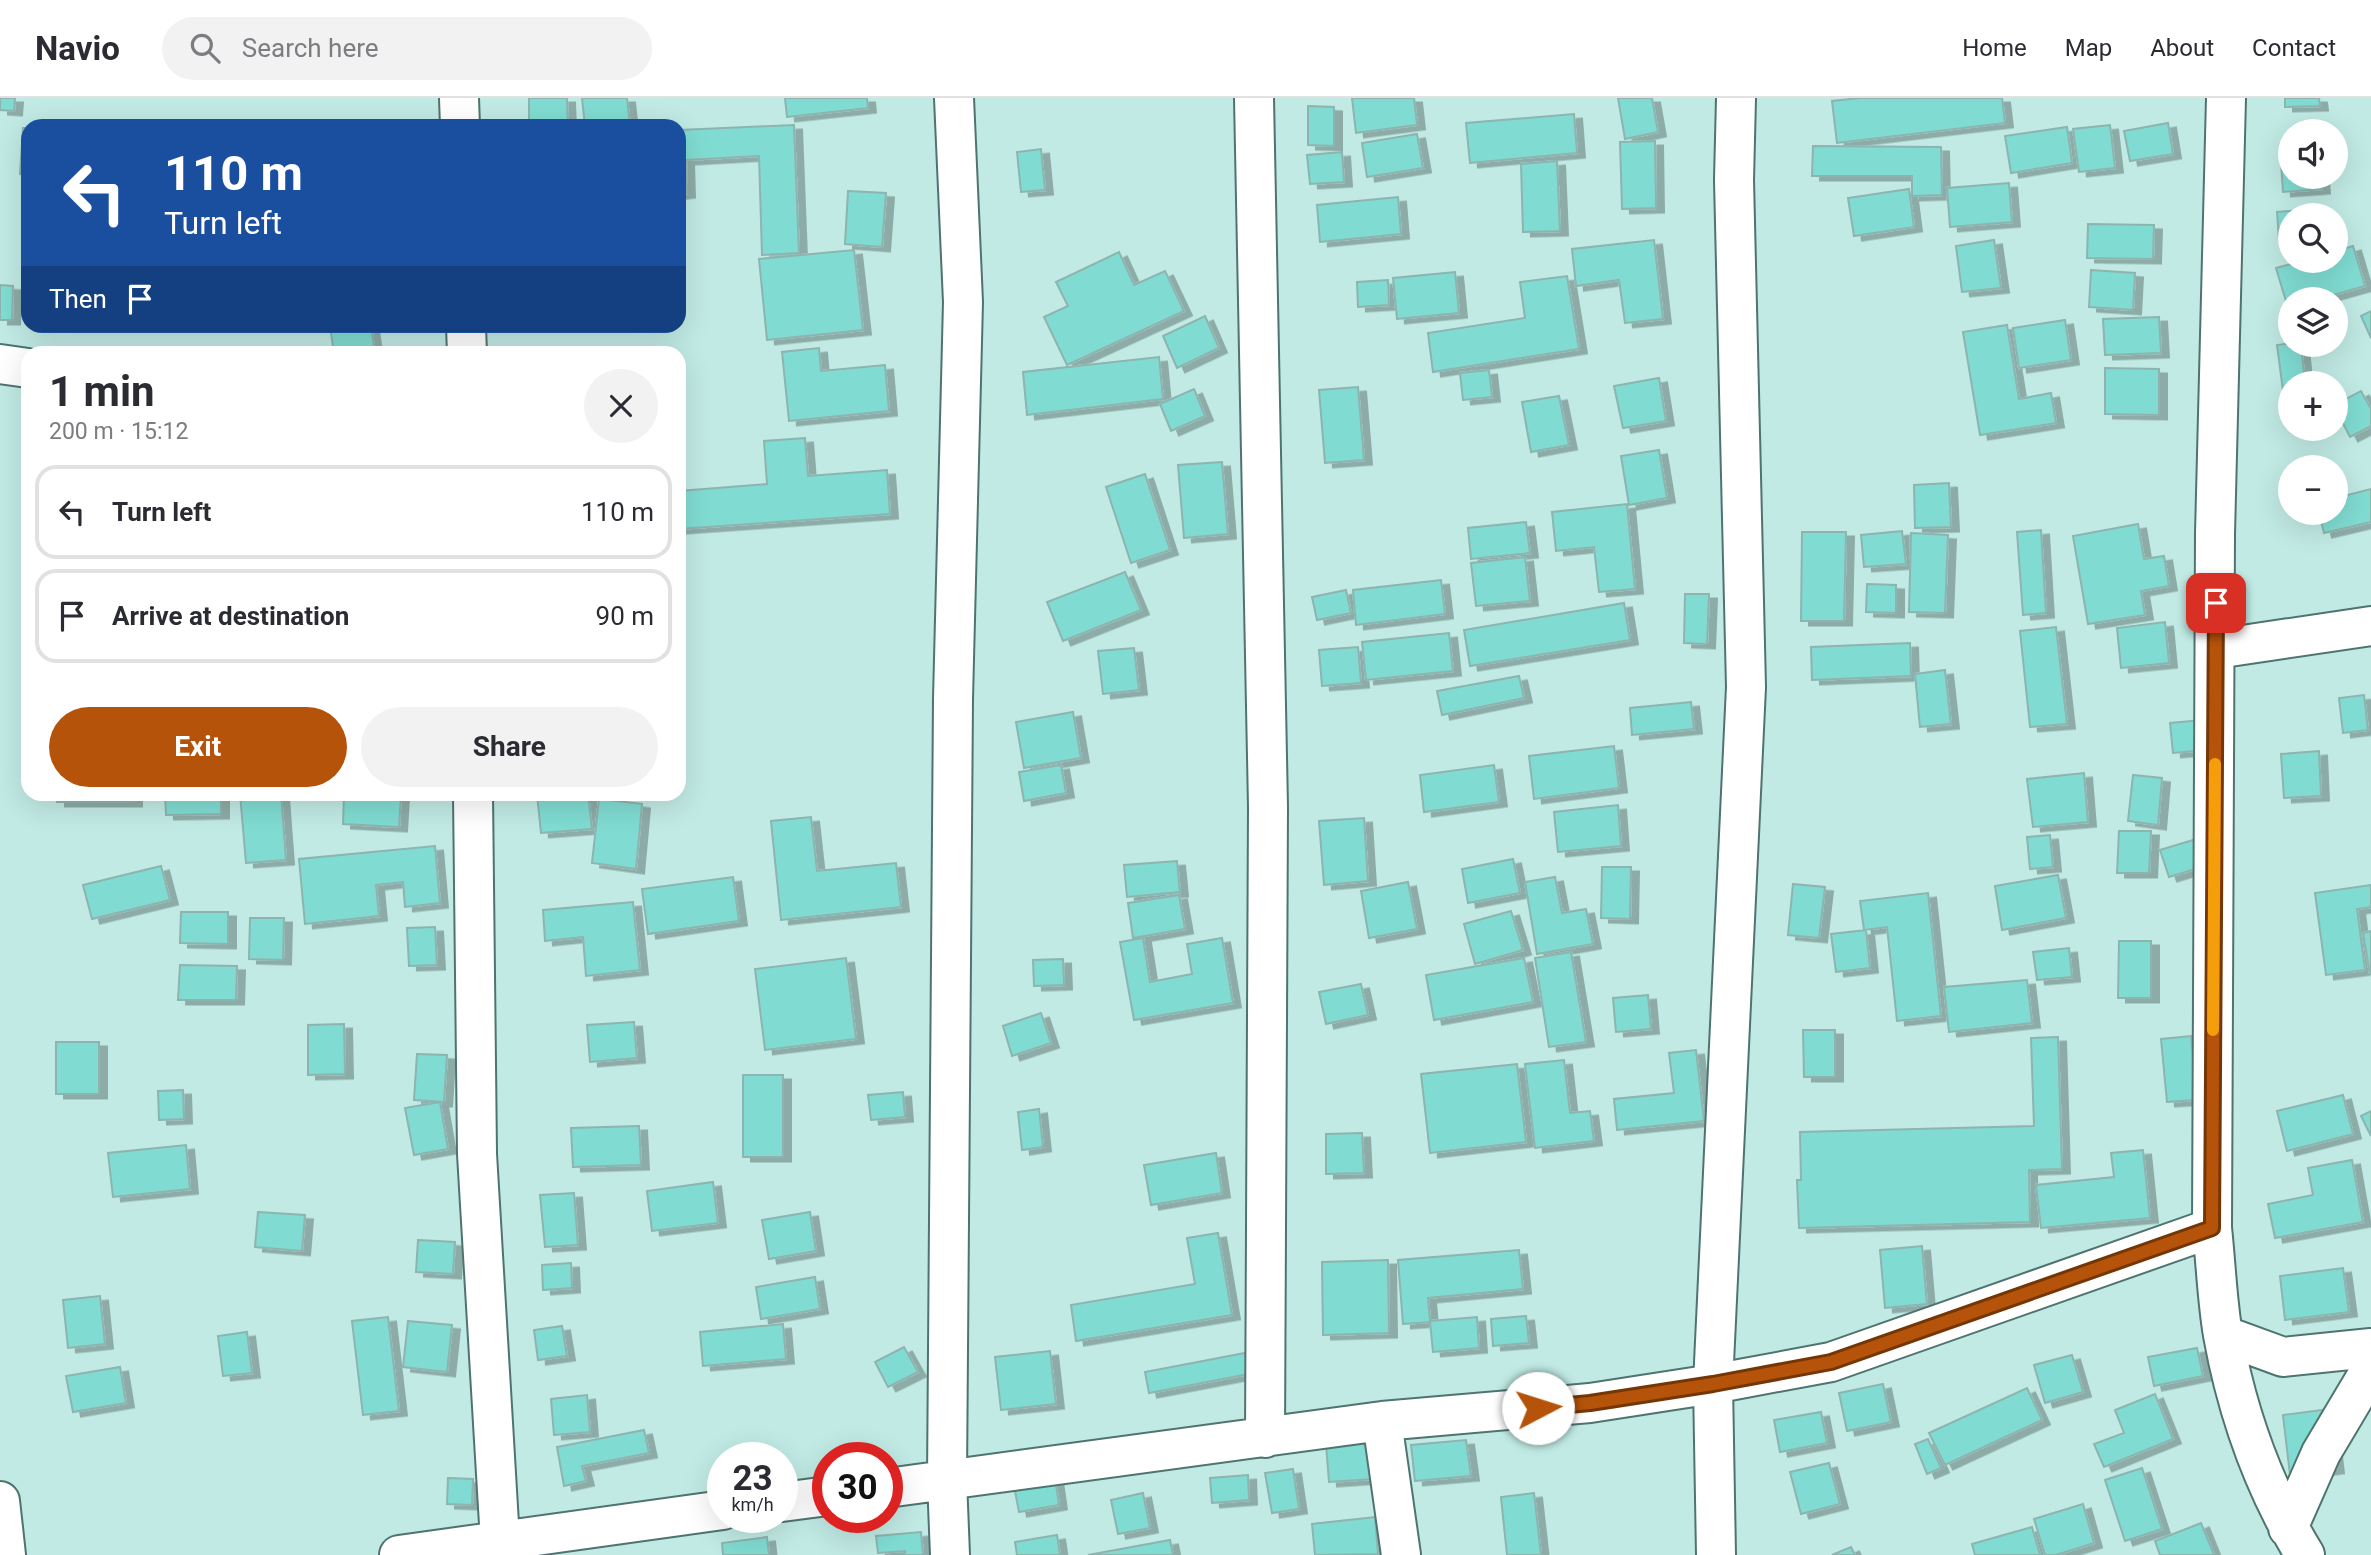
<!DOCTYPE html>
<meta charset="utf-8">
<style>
body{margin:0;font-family:Roboto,sans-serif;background:#f2f2f3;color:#2b2b33;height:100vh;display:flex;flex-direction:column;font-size:26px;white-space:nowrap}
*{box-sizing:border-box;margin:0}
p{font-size:23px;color:#7c7c81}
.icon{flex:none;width:38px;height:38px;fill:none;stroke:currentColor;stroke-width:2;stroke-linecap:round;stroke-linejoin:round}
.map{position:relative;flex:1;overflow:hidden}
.details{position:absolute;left:21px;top:248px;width:665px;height:455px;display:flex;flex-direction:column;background:#fff;border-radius:21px;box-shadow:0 7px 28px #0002}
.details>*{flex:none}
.banner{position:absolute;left:21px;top:21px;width:665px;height:214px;border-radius:21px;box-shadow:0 7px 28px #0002;background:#1a4fa0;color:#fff;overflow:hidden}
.tools{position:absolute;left:2278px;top:21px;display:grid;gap:14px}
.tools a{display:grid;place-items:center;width:70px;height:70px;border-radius:50%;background:#fff;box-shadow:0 7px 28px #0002;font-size:35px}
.speed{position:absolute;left:707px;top:1344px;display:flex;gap:14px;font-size:35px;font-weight:700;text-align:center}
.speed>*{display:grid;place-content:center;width:91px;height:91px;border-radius:50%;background:#fff;box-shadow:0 7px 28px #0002;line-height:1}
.speed small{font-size:18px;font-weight:400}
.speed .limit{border:10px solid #d22;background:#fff;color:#111}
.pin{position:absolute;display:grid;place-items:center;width:60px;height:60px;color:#fff;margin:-30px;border-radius:14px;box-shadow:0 4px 10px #0006}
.me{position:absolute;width:77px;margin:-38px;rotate:85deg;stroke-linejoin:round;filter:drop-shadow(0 0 5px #0008)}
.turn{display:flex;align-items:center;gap:24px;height:147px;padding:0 28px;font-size:32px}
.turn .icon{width:91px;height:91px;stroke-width:2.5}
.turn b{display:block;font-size:49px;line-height:60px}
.then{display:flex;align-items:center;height:66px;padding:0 28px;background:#0003;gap:14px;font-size:26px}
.round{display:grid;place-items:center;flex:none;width:74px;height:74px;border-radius:37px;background:#f2f2f3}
.headline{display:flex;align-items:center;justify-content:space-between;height:119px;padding:0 28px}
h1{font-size:42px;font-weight:700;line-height:52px}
.cta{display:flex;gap:14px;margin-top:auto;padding:14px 28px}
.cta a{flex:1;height:80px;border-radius:42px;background:#b45309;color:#fff;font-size:28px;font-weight:700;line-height:80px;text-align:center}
.cta a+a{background:#f2f2f3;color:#2b2b33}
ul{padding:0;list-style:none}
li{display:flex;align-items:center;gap:21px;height:94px;margin:0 14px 10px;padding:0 14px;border:4px solid #e1e1e2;border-radius:21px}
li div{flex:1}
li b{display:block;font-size:26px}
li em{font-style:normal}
header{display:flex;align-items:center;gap:42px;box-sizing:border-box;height:98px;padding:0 35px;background:#fff;border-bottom:2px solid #e1e1e2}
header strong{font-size:33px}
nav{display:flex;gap:38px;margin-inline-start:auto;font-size:24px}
.search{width:490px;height:63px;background:#f2f2f3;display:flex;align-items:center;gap:18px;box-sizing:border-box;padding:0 24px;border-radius:38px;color:#7c7c81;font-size:26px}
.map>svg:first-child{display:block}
.building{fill:#80dcd2;stroke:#8db4af;stroke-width:2;filter:url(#shadow)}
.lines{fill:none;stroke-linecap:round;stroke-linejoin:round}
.minor-casing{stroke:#4f746f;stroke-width:42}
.minor{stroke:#fff;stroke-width:38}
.route-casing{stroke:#753606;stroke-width:18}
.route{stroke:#b45309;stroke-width:12}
.slow{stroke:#f59e0b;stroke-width:12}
</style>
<header>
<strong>Navio</strong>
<div class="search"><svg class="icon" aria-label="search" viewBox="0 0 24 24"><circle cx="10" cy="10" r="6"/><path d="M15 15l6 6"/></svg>Search here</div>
<nav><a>Home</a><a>Map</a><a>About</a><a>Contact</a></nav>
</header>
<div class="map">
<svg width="2371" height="1457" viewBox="0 0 2371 1457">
<defs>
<filter id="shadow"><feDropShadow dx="8" dy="4.5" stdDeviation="0" flood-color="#0004"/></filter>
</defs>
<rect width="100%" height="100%" fill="#c1eae4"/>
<path class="building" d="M0,0H15L14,13L0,12Z
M529,0H567L568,28H529Z
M582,0H627L630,28H585Z
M785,0H867L868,10L787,19Z
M1352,0H1414L1417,27L1356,35Z
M1618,0H1652L1658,34L1625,41Z
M1860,0H2002L2005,25L1837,45L1832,3Z
M2285,0H2319L2320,8L2285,9Z
M1308,8L1334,9V48L1308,47Z
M1574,16L1577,55L1470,65L1466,25Z
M2168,25L2173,56L2130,63L2124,33Z
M794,27L799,155L762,157L759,58L686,62L687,95L679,96V32Z
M2110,27L2115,70L2079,74L2073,31Z
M2067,29L2072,65L2011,75L2005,38Z
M23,30H28V77L20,76Z
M1417,36L1423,70L1367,79L1362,45Z
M1655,43L1656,110L1622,111L1620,44Z
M1813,48L1941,49L1942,97L1912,98V78H1812Z
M2291,48V79H2321L2322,91L2283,94L2280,49Z
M1041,51L1045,92L1021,94L1017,54Z
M1342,54L1344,84L1310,86L1307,57Z
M1557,63L1560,133L1523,134L1521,66Z
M2009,85L2012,124L1950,129L1947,90Z
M1909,91L1914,129L1854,138L1848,100Z
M848,93L886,95L882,149L845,146Z
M1398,99L1401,136L1320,144L1317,107Z
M2313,111V117H2291V141L2279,142L2277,114Z
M2088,126L2154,127L2153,161L2087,160Z
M1654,142L1663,221L1625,225L1619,182L1576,188L1572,151Z
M1994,142L2001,190L1962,194L1956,148Z
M2353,148L2365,188L2319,201H2291V209L2288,210L2276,170L2302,163H2336V153Z
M854,152L863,232L767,242L759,161Z
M1119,154L1134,187L1165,173L1184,213L1067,267L1044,219L1068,208L1056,184Z
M2091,172L2135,175L2133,212L2089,209Z
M1455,174L1459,215L1397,221L1393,180Z
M1567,178L1579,251L1433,274L1428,235L1525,220L1520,184Z
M1388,182L1389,207L1358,209L1357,184Z
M0,187L13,188L12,222H0Z
M2371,213V240L2361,218Z
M1205,218L1219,250L1177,270L1163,238Z
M2159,219L2161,255L2105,257L2103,221Z
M2065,222L2071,262L2019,270L2013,230Z
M2007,227L2019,301L2051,295L2056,325L1980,337L1963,234Z
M330,228H371L375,256H334Z
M2291,245L2301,247L2305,285H2291V292L2283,293L2277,247Z
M819,250L821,273L885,267L889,313L789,323L782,254Z
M1159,259L1163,301L1027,317L1023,274Z
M2105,270L2159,271V317L2105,316Z
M1489,272L1492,299L1463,302L1460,275Z
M1659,280L1666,323L1623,330L1614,288Z
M1358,289L1364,362L1325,365L1319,292Z
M1194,291L1205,318L1171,333L1160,306Z
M2361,293L2371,311V328L2350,339L2336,312V306Z
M1559,298L1569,347L1531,354L1522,304Z
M805,340L808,378L887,372L890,416L679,431V393L767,386L764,343Z
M1659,352L1667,400L1629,407L1621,358Z
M1222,364L1228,436L1184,440L1178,367Z
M1145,376L1170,452L1131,465L1106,389Z
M1949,385L1951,429L1915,430L1914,387Z
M2371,391V424L2324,435L2319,415H2336V400Z
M1627,406L1635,491L1599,494L1594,449L1556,453L1552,414Z
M1526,424L1530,455L1471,461L1468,430Z
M2138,426L2144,461L2164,458L2169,488L2141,493L2145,517L2088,526L2073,438Z
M2041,432L2046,515L2023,517L2017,434Z
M1902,433L1906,466L1864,469L1861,437Z
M1802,434H1846L1844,523H1801Z
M1911,435L1948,437L1945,515L1909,514Z
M1525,459L1530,503L1476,508L1471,465Z
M1125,474L1141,512L1063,543L1047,504Z
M1441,482L1445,516L1356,527L1353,492Z
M1867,486L1896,487V515L1866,514Z
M1346,492L1351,515L1317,522L1312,499Z
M1685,496H1709L1707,546L1684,545Z
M1624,505L1630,542L1470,568L1464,532Z
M2165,524L2169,565L2121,570L2117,530Z
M2056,529L2067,626L2030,629L2020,533Z
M1449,535L1453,573L1366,582L1362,544Z
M1910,545L1911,578L1812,582L1811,549Z
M1358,549L1361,585L1322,588L1319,552Z
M1134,550L1139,592L1103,596L1098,553Z
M1945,572L1951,626L1920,629L1915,576Z
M1519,578L1524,600L1442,617L1437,593Z
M2364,597L2368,632L2343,635L2339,600Z
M1691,604L1694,631L1632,637L1630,610Z
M1073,614L1081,660L1024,670L1016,624Z
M2202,622L2205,652L2173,655L2170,625Z
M1614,648L1619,690L1534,701L1529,658Z
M2319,653L2321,698L2284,700L2281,656Z
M1061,667L1066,695L1024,703L1019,674Z
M1494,667L1499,704L1424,714L1420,677Z
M2084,675L2088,724L2033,729L2027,681Z
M2133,677L2162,680L2158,727L2128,723Z
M57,696H134V704H57Z
M165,696H221V716L166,717Z
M240,696H281L286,762L246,765Z
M344,696H401L399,729L343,726Z
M537,696H588L592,731L541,735Z
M599,701L642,706L636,771L592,765Z
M1618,707L1621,748L1558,754L1554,714Z
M811,719L817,773L896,765L901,809L781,822L771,723Z
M1364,720L1368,783L1324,787L1319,723Z
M2119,733H2151L2149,775H2117Z
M2050,737L2053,769L2030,771L2027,739Z
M2193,742L2202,769L2169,779L2160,752Z
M435,748L440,805L405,809L403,784L376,787L379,818L305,826L299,761Z
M1513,761L1520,795L1468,805L1462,771Z
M1177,763L1180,794L1127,799L1124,767Z
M161,768L170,802L92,821L83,787Z
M1602,769H1631L1630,821L1601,820Z
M2058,777L2066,820L2002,832L1995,788Z
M733,779L739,823L648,836L642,791Z
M1555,779L1562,815L1586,811L1593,846L1537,856L1525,784Z
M1408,784L1417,831L1369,840L1361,793Z
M1793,786L1825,789L1819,840L1788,837Z
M2371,787V809L2357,811L2365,872L2326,877L2315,795Z
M1928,795L1941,918L1897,923L1887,829L1864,832L1860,803Z
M1179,797L1185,831L1133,840L1128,805Z
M633,804L640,872L586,878L583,839L545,843L543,812Z
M1511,813L1523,852L1475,866L1464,826Z
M181,814H228V846L180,845Z
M250,820H284L283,862L249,861Z
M435,829L437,867L409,868L407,830Z
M1866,832L1870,870L1836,874L1831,836Z
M2371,833V875L2370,876L2363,835Z
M1143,840L1150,884L1192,876L1187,846L1222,840L1233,905L1134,922L1120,844Z
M2119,843H2151V900H2118Z
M2069,850L2072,879L2037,882L2033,854Z
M1571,854L1586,944L1549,949L1535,860Z
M846,860L856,941L765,952L755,871Z
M1524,860L1533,904L1434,922L1426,877Z
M1063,861L1064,887L1034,888L1033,862Z
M180,867L237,868L236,902H178Z
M2027,882L2032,925L1949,934L1944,889Z
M1361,886L1368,917L1326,926L1319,894Z
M1648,897L1651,931L1616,934L1613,900Z
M1041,915L1051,945L1012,958L1003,928Z
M634,924L637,960L590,964L587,927Z
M344,926L345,976L308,977V927Z
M1803,932H1835V979H1804Z
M2191,938L2197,1002L2167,1004L2161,941Z
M2058,939L2062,1071L2029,1072L2030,1124L1799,1130L1797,1082H1801L1800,1034L2034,1028L2031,940Z
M56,944H99V996H56Z
M1696,952L1704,1023L1617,1032L1614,1001L1674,995L1669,955Z
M417,956L447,957L444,1004L414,1002Z
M1564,962L1570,1015L1590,1013L1594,1043L1535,1050L1525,966Z
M1517,966L1526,1044L1430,1055L1421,976Z
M743,977H783V1059H743Z
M183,992L184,1021L159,1022L158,993Z
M903,994L905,1019L871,1022L868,997Z
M2343,997L2353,1036L2287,1053L2277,1013Z
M440,1004L448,1051L414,1057L405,1010Z
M1039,1011L1043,1049L1022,1052L1018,1014Z
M2371,1013V1038L2361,1018Z
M639,1028L641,1067L573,1069L571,1030Z
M1362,1035L1364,1075L1326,1076V1036Z
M186,1047L190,1091L113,1099L108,1055Z
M2143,1052L2150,1120L2041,1130L2036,1087L2114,1079L2111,1055Z
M1216,1055L1222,1095L1151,1107L1144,1067Z
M2352,1062L2363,1124L2275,1140L2268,1106L2313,1097L2308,1070Z
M713,1084L718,1125L652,1133L647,1093Z
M574,1095L578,1147L545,1149L540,1097Z
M258,1114L305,1117L302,1153L255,1149Z
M810,1114L816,1153L769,1161L762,1122Z
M1218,1135L1232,1217L1076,1243L1071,1207L1195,1186L1187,1140Z
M418,1142L455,1144L453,1176L416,1174Z
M1922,1148L1927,1206L1885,1210L1880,1152Z
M1519,1152L1523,1191L1428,1200L1430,1223L1477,1219L1479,1250L1433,1254L1430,1224L1403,1226L1398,1162Z
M1388,1162L1389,1235L1323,1237L1322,1164Z
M571,1165L572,1190L543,1192L542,1167Z
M2343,1170L2349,1214L2285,1222L2280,1178Z
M815,1179L820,1211L761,1221L756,1189Z
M100,1198L105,1246L68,1250L63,1202Z
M1526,1218L1529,1245L1493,1248L1491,1221Z
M388,1219L399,1313L363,1317L352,1223Z
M408,1223L452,1227L447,1274L403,1269Z
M783,1226L786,1261L703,1268L700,1234Z
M562,1228L567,1258L538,1262L534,1232Z
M247,1234L252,1275L223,1278L218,1238Z
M904,1249L918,1274L888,1289L875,1264Z
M2197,1250L2203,1278L2154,1288L2148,1259Z
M1050,1253L1056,1306L1001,1312L995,1259Z
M1245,1255L1249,1276L1149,1295L1145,1274Z
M2072,1257L2083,1294L2045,1305L2034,1267Z
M120,1269L126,1305L73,1314L66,1278Z
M1883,1286L1891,1324L1847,1333L1839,1295Z
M2027,1290L2042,1322L1945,1367L1929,1335Z
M2155,1296L2173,1341L2104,1369L2094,1346L2124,1335L2115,1312Z
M587,1297L590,1334L554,1337L551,1301Z
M2329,1311L2336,1371L2290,1377L2283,1317Z
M1821,1314L1827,1345L1780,1354L1774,1322Z
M644,1332L649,1355L582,1368L586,1383L564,1388L557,1349Z
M1928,1341L1941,1370L1927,1376L1915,1346Z
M1466,1342L1471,1378L1415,1383L1411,1347Z
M1371,1343L1373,1381L1329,1384L1326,1346Z
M1829,1365L1840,1406L1801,1416L1790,1374Z
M2142,1370L2162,1431L2125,1443L2105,1382Z
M1293,1371L1299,1411L1272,1415L1265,1375Z
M1248,1377L1249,1402L1212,1405L1210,1380Z
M448,1380L473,1381L472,1407L447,1406Z
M1055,1380L1059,1407L1019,1414L1014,1388Z
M1143,1395L1150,1430L1118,1436L1111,1402Z
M1534,1395L1541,1457H1507L1501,1399Z
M2083,1406L2094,1445L2056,1457H2045L2034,1421Z
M1375,1419L1378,1456L1315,1457L1312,1426Z
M2201,1425L2214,1457H2160L2155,1443Z
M2032,1429L2040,1457H1975L1972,1446Z
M921,1434L923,1457H905V1453L878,1455L876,1438Z
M1057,1437L1060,1457H1017L1015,1444Z
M767,1439L769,1457H723L722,1445Z
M1170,1442L1173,1457H1088Z
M1851,1449L1855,1457H1832Z"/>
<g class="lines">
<g class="minor-casing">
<path id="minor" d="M459,0L460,28
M1254,0L1268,709L1265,1340
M2226,0L2215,436L2212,1130C2216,1166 2217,1202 2223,1237C2237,1314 2264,1390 2305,1457
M466,228L467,256
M0,266L28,270
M2216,551L2371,528
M473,696L477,1056L500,1443
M2223,1237L2283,1259L2371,1250
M1382,1323L1401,1457
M887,1390L1382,1323L1590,1305L1713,1286L1831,1264L2212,1130
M0,1403L6,1457
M782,1404L828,1398
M2288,1430L2321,1355L2371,1271
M399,1457L723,1412
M950,1457L947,1382L953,601L963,204L954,0
M1716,1457L1713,1286L1746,589L1734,82L1736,0"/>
</g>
<use href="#minor" class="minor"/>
</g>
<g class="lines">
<g class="route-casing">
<path id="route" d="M1538,1310L1590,1305L1713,1286L1831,1264L2212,1130L2216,505"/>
</g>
<use href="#route" class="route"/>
<path class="slow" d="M2213,932L2215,666"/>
</g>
</svg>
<div class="tools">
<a><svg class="icon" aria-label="sound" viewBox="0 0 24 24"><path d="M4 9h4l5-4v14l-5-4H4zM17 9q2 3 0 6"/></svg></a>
<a><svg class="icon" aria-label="search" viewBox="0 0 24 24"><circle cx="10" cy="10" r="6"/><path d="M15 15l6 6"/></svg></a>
<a><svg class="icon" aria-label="layers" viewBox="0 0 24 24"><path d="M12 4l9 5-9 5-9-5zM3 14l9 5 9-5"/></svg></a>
<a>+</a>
<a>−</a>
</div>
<div class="speed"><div>23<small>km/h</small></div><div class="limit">30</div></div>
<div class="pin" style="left:2216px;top:505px;background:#d93025"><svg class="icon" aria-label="arrive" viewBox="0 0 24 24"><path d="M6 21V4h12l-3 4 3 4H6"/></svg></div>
<svg class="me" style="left:1538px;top:1310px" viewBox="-20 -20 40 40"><circle r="19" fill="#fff"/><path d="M0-13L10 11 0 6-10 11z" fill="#b45309"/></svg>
<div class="banner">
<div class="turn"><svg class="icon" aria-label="left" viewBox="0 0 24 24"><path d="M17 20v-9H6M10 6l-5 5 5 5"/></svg><div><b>110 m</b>Turn left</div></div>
<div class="then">Then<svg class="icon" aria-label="arrive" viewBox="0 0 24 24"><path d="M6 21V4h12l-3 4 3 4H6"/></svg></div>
</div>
<section class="details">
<div class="headline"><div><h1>1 min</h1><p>200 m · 15:12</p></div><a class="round"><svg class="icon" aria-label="close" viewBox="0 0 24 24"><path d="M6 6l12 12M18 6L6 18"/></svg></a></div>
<ul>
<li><svg class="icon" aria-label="left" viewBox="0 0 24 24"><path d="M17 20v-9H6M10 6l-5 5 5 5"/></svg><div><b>Turn left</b></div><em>110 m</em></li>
<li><svg class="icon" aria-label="arrive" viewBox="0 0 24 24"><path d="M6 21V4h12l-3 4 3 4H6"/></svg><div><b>Arrive at destination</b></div><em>90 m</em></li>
</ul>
<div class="cta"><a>Exit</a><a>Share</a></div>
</section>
</div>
